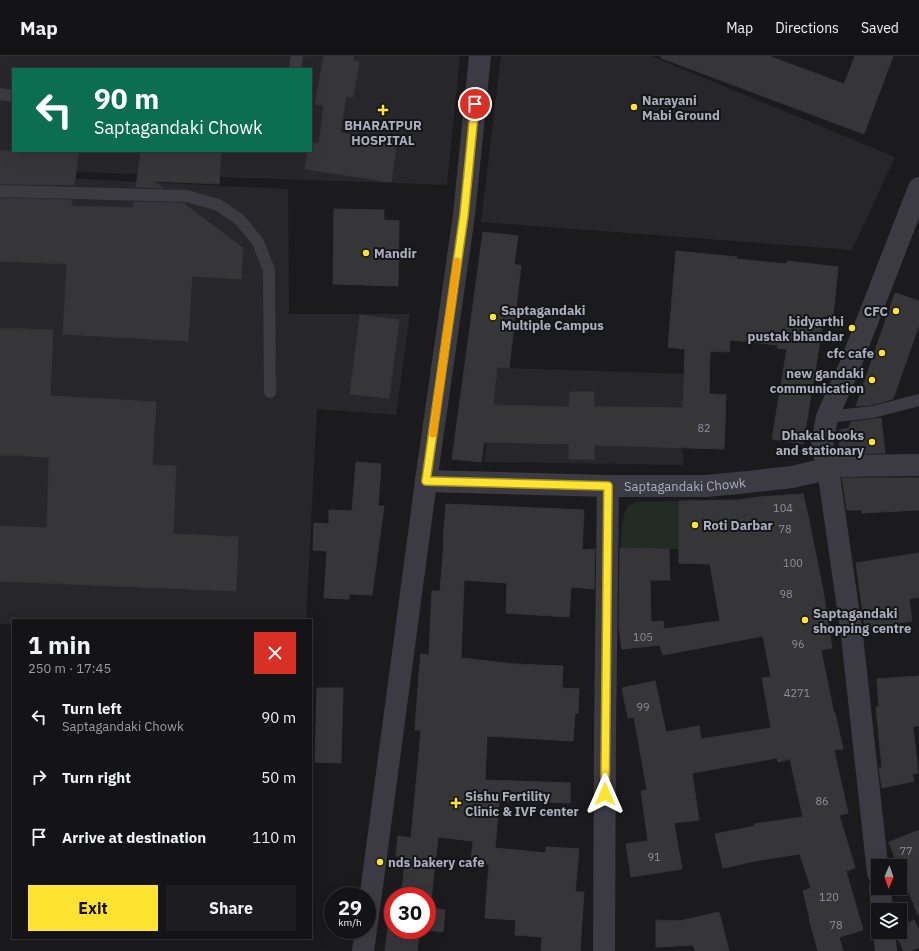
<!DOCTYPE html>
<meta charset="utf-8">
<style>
body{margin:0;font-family:"IBM Plex Sans",sans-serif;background:#1d1d1f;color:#f1f3f6;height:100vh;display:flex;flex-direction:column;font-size:15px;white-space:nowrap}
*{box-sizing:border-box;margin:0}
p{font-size:13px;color:#9d9ea1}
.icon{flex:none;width:22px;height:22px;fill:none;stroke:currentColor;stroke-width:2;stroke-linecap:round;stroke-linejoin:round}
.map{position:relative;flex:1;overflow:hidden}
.side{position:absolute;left:12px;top:563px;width:300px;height:320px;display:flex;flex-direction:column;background:#141416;border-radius:0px;box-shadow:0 4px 16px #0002,0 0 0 1px #333335}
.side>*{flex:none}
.hud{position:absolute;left:12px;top:12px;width:300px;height:84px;border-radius:0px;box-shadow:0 4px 16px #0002,0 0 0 1px #333335;background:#0b6e4f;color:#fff;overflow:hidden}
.needle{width:26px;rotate:182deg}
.controls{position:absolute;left:871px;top:803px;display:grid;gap:8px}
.controls a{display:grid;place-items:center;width:36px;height:36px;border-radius:0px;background:#141416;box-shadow:0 4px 16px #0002,0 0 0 1px #333335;font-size:20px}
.speed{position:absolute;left:324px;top:831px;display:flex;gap:8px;font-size:20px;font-weight:700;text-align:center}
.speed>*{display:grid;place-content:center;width:52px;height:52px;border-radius:50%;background:#141416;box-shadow:0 4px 16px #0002,0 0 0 1px #333335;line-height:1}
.speed small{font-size:10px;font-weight:400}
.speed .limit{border:6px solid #d22;background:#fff;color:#111}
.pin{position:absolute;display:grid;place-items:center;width:34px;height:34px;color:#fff;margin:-17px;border:2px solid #fff;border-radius:50%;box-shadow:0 1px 4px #0007}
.me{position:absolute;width:44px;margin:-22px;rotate:0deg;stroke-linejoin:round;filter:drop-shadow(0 0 3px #0008)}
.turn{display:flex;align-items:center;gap:14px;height:84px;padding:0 16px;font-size:18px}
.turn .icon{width:52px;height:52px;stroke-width:2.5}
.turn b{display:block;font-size:28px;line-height:34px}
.round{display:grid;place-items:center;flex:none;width:42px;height:42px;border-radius:0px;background:#1d1d1f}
.headline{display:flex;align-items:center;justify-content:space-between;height:68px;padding:0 16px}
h1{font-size:24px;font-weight:800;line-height:30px}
.button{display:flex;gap:8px;margin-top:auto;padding:8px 16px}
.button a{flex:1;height:46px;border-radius:0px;background:#ffe331;color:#111;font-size:16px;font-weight:800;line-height:46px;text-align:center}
.button a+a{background:#1d1d1f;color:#f1f3f6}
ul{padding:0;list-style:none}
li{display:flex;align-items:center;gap:12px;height:60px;padding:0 16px}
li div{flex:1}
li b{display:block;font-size:15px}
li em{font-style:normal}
header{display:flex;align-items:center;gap:24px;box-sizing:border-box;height:56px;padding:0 20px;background:#141416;border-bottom:1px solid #333335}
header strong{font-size:19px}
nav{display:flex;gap:22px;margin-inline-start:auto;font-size:14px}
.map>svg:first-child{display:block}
.built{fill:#27262a;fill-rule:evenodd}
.green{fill:#222c25}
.building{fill:#363639;stroke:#363439}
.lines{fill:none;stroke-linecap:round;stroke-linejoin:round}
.lane{stroke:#3c3b43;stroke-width:12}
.street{stroke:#3c3b43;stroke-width:22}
.route-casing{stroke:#a69420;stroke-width:10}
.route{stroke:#ffe331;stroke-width:7}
.slow{stroke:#f59e0b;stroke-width:7}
.poi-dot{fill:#ffe331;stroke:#161618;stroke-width:1.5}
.labels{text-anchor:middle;stroke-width:4;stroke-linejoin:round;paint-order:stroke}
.number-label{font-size:11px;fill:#8e909d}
.poi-label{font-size:13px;font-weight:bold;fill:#acaebe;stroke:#161618;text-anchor:start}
.street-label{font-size:13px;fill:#acaebe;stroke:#161618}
</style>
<header>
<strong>Map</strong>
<nav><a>Map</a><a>Directions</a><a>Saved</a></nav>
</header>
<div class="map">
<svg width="919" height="895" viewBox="0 0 919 895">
<rect width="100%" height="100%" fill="#1b1b1d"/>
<path class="built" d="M0,0H460L447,129L0,113ZM13,13H311V95H13Z
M501,0H651L895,101L852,194L481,166Z
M0,119L288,133L289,258H410L396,359L317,353L306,564H13V569L0,568Z
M497,311L509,312L685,318L682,392L684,409L484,406Z"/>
<path class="green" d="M679,445L680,493L621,492L622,469L624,458L628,450L636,446Z"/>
<path class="building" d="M324,0H354L353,4L359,6L353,41L346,40L340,77L397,85L391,126L305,113L308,95H311V87L319,88L324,49L315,48Z
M661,0H769L844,28L855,0H893L864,78L661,2Z
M0,95H79L74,129L0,128Z
M141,95H221L219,128L153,125L163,132L136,131Z
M0,142L72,144L71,150L133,152L134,146L183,147L243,192L241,223L192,220L188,285L63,278L67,208L0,205Z
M334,153L384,154V164L399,165L398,230L333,228Z
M483,176L518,180L514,208L521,210L509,312L497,311L493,349L569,351L570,336H594V351L683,352L685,293L668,291L676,195L737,201L736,203L787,208V205L838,211L833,260H824L803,388L772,383L787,293L777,292L778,289L730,284L729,296L710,295L709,338L726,339L724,393L594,389V403H569V388L484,386L481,406L452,403Z
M895,237L919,245V269L893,343L872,349L856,350Z
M360,259L399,264L389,342L350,338Z
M0,272L53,274L50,340L156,346L152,409L176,410L173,478L238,481L236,535L0,525V470L47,472L49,401L0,399Z
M881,362L885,397L840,398L839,374L849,372L851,366L874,363Z
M356,406L381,408L378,450H384L372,539L349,538V543L324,542L327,495L313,494L314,467L329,468V454L352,455Z
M842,422H919V454L862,457V454H847Z
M803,438L808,460L823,534L832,592L821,594L834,658L835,657L843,693L834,694L848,757L839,759L855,812L846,815L863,874L839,881L843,895H818L809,863H810L803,835L811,832L800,798L760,804L723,812L715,778L755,770L754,768L803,761L790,703L778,706L777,702L692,717L699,764L674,767L682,813L631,821L626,788L648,785L641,735L647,734L634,661L628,662L622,632L655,625L666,676L699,670L701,683L771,672L762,622L771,621L763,580L663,599L660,589L622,593L619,571L620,492L669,493L670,524H650L651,566L663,565L664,573L720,565L710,508L679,507V445L738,444L759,441Z
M446,448L584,454L582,494L595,493L594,533L571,531L569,561L506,557L507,527L464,524L461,602L514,608L563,610L562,632L579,633L578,657H575L573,685L487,680L485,724L570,727V747L499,745L495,792L546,797V791L579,793L575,836H584L580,895H541L542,881L515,879L516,864L485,862L489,808L471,807L473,785L438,781L430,852L445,854L443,876L427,874V840H401L406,801L396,800L398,780L411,782L421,674H415L419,618L421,598L429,599L432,535H440L444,487H443Z
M919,497V541L909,543L912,565L865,572L856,507Z
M919,620V670H913L918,717L912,718L914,725L882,732L879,712H882L876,651H879L877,623Z
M317,632H343L341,707L315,706Z
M919,774V859H918L900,814V810H898L889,786Z
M719,856L729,895H695L693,889L656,891V864L680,865Z
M914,864L919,874V891L911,895H904L897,881V876H900V870Z
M388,870H393V874H420L417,895H385Z"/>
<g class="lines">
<path class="lane" d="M295,13L297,0
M0,38L13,40
M0,135L187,140L218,149L240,164L258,186L269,214L270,336
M827,361L873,356L919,344"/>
<g class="street">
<path id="s1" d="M426,425L608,430H706L748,426L792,421L840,410L919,409"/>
<path d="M878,817L852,580L828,413L822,389L827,361L849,312L919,132"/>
<path d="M880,832L882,854"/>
<path d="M367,867L426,425L464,159L480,0"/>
<path d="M884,876L886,895"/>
<path d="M363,895L366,874"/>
<path d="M604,895L605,675L608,430"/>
</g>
</g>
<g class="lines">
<g class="route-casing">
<path id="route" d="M475,48L464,159L426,425L608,430L605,738"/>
</g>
<use href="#route" class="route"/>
<path class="slow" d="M433,378L457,205"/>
</g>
<g class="poi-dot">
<circle cx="634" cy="51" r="4"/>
<path d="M381 48h4v4h4v4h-4v4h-4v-4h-4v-4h4z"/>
<circle cx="366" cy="197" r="4"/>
<circle cx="896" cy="255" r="4"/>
<circle cx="493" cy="261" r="4"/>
<circle cx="852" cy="272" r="4"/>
<circle cx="882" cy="297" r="4"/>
<circle cx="872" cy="324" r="4"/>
<circle cx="872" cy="386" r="4"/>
<circle cx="695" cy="469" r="4"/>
<circle cx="805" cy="564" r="4"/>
<path d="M454 741h4v4h4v4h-4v4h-4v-4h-4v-4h4z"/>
<circle cx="380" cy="806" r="4"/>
</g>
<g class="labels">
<g class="number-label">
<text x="704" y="376">82</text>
<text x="783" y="456">104</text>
<text x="785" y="477">78</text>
<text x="793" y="511">100</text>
<text x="786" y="542">98</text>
<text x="643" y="585">105</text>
<text x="798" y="592">96</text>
<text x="797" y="641">4271</text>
<text x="643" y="655">99</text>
<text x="822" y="749">86</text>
<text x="906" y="799">77</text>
<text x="654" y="805">91</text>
<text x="829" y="845">120</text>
<text x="836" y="873">78</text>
</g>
<g class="poi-label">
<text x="642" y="49">Narayani<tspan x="642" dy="15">Mabi Ground</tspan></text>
<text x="383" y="74" text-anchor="middle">BHARATPUR<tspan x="383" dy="15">HOSPITAL</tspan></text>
<text x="374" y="202">Mandir</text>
<text x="501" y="259">Saptagandaki<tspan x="501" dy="15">Multiple Campus</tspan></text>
<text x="888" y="260" text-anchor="end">CFC</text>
<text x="844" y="270" text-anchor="end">bidyarthi<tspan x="844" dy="15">pustak bhandar</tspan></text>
<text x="874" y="302" text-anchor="end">cfc cafe</text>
<text x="864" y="322" text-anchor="end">new gandaki<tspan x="864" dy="15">communication</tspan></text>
<text x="864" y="384" text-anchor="end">Dhakal books<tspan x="864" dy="15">and stationary</tspan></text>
<text x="703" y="474">Roti Darbar</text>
<text x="813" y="562">Saptagandaki<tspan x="813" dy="15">shopping centre</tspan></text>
<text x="465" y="745">Sishu Fertility<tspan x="465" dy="15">Clinic &amp; IVF center</tspan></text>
<text x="388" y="811">nds bakery cafe</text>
</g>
<g class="street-label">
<text dy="5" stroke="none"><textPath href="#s1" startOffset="259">Saptagandaki Chowk</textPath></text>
</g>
</g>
</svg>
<div class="controls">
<a><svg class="needle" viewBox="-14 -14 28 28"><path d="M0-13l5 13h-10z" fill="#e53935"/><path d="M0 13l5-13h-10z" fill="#9d9ea1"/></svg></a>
<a><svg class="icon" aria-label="layers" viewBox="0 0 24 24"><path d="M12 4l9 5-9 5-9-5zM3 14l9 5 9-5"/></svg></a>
</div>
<div class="speed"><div>29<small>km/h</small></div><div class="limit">30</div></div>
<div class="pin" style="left:475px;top:48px;background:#d93025"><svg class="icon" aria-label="arrive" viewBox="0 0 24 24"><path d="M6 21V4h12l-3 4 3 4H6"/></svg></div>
<svg class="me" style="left:605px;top:738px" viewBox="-20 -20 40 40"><path d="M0-17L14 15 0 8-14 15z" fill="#ffe331" stroke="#fff" stroke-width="4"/></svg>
<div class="hud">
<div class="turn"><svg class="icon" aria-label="left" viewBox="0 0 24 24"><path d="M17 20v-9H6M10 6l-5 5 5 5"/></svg><div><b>90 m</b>Saptagandaki Chowk</div></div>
</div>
<section class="side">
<div class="headline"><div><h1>1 min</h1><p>250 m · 17:45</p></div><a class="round" style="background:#d93025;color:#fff"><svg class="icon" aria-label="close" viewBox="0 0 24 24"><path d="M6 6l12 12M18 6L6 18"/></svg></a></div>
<ul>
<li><svg class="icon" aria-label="left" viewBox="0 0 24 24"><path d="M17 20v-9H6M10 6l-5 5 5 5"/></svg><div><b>Turn left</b><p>Saptagandaki Chowk</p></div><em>90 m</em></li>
<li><svg class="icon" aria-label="right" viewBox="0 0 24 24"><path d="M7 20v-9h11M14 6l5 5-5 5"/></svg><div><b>Turn right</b></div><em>50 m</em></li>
<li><svg class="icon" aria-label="arrive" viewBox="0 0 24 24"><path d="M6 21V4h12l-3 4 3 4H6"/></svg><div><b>Arrive at destination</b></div><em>110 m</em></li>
</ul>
<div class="button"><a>Exit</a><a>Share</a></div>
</section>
</div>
